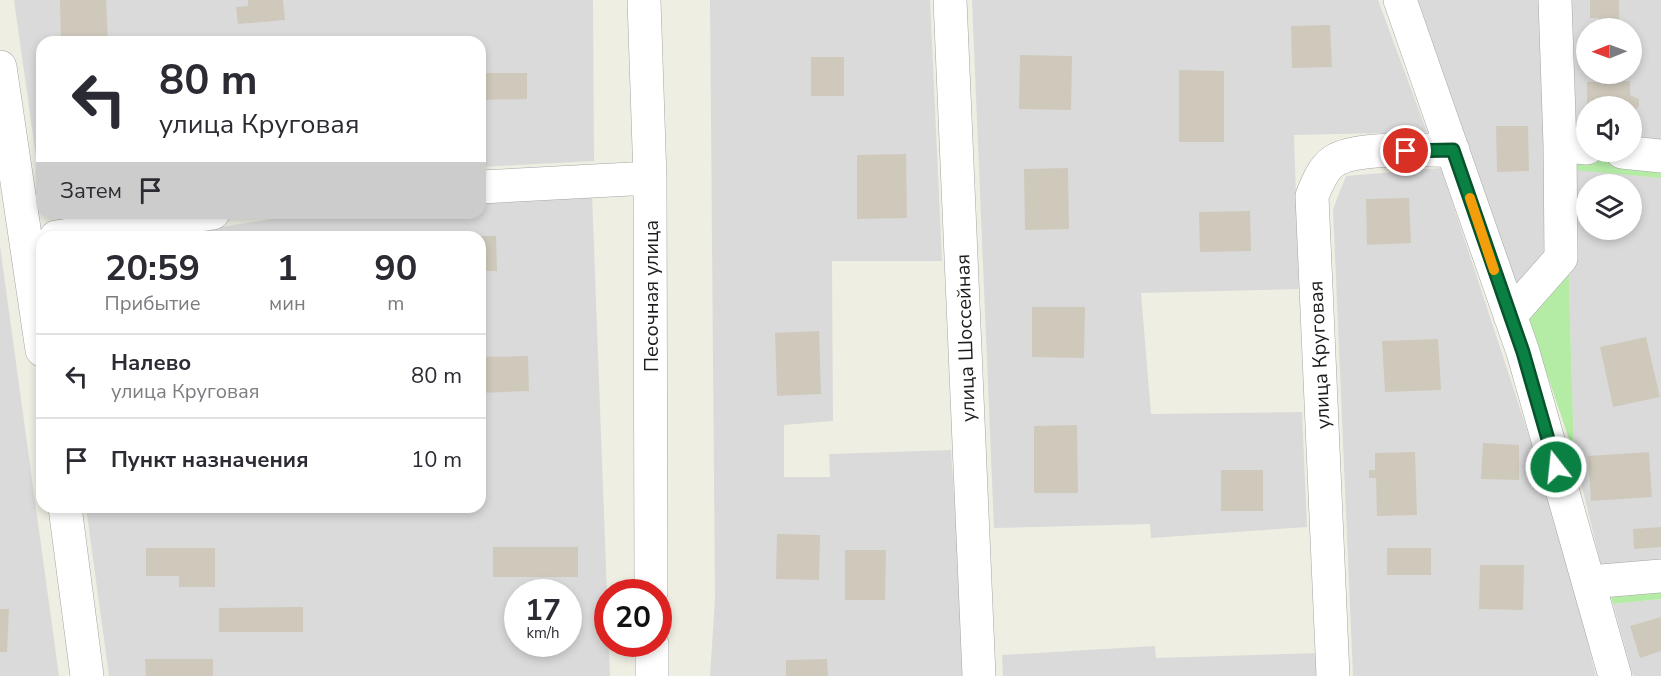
<!DOCTYPE html>
<html lang="ru">
<meta charset="utf-8">
<style>
body{margin:0;font-family:"Nunito Sans",sans-serif;background:#f7f7f7;color:#2b2b33;height:100vh;display:flex;flex-direction:column;font-size:22px;white-space:nowrap}
*{box-sizing:border-box;margin:0}
p{font-size:20px;color:#7c7c81}
.icon{flex:none;width:33px;height:33px;fill:none;stroke:currentColor;stroke-width:2;stroke-linecap:round;stroke-linejoin:round}
.map{position:relative;flex:1;overflow:hidden}
.panel{position:absolute;left:36px;top:231px;width:450px;height:282px;display:flex;flex-direction:column;background:#fff;border-radius:18px;box-shadow:0 3px 9px #0003}
.panel>*{flex:none}
.banner{position:absolute;left:36px;top:36px;width:450px;height:183px;border-radius:18px;box-shadow:0 3px 9px #0003;background:#fff;color:#2b2b33;overflow:hidden}
.needle{width:39px;rotate:269deg}
.fabs{position:absolute;left:1576px;top:18px;display:grid;gap:12px}
.fabs a{display:grid;place-items:center;width:66px;height:66px;border-radius:50%;background:#fff;box-shadow:0 3px 9px #0003;font-size:30px}
.speed{position:absolute;left:504px;top:579px;display:flex;gap:12px;font-size:30px;font-weight:700;text-align:center}
.speed>*{display:grid;place-content:center;width:78px;height:78px;border-radius:50%;background:#fff;box-shadow:0 3px 9px #0003;line-height:1}
.speed small{font-size:15px;font-weight:400}
.speed .limit{border:9px solid #d22;background:#fff;color:#111}
.pin{position:absolute;display:grid;place-items:center;width:51px;height:51px;color:#fff;margin:-26px;border:3px solid #fff;border-radius:50%;box-shadow:0 2px 6px #0007}
.me{position:absolute;width:66px;margin:-33px;rotate:344deg;stroke-linejoin:round;filter:drop-shadow(0 0 4px #0008)}
.turn{display:flex;align-items:center;gap:21px;height:126px;padding:0 24px;font-size:27px}
.turn .icon{width:78px;height:78px;stroke-width:2.5}
.turn b{display:block;font-size:42px;line-height:51px}
.then{display:flex;align-items:center;height:57px;padding:0 24px;background:#0003;gap:12px;font-size:22px}
.eta{display:flex;justify-content:space-evenly;align-items:center;height:102px;text-align:center}
.eta b{font-size:36px;font-weight:700;line-height:42px}
ul{padding:0;list-style:none}
li{display:flex;align-items:center;gap:18px;height:84px;padding:0 24px;border-top:2px solid #e1e1e2}
li div{flex:1}
li b{display:block;font-size:22px}
li em{font-style:normal}
.map>svg:first-child{display:block}
.residential{fill:#dbdada;fill-rule:evenodd}
.grass{fill:#b4eca6}
.building{fill:#cfc9bc}
.lines{fill:none;stroke-linecap:round;stroke-linejoin:round}
.minor-casing{stroke:#a4a4a4;stroke-width:34}
.minor{stroke:#fff;stroke-width:33}
.route-casing{stroke:#07532c;stroke-width:15}
.route{stroke:#0b8043;stroke-width:10}
.slow{stroke:#f59e0b;stroke-width:10}
.labels{text-anchor:middle;stroke-width:5;stroke-linejoin:round;paint-order:stroke}
.street-label{font-size:20px;fill:#1d1d1d;stroke:#fff}
</style>
<div class="map">
<svg width="1661" height="676" viewBox="0 0 1661 676">
<rect width="100%" height="100%" fill="#efeee3"/>
<path class="residential" d="M14,0H593L594,161L480,167V42H42V200Z
M710,0H930L942,261H832L833,421L784,425V477H830L829,454L951,450L966,676H710L715,599Z
M972,0H1378L1427,132L1294,135L1299,289L1141,293L1151,414L1302,412L1307,527L1151,538L1150,524L994,528Z
M1418,0H1542L1549,267L1520,294Z
M1567,0H1661V149L1632,147V106H1587V140L1568,135ZM1587,28H1632V74H1587Z
M1441,168L1561,533L1596,676H1353L1333,209L1346,176Z
M1574,169L1661,178V559L1601,565L1574,454L1569,285ZM1587,184H1632V230H1587Z
M592,193L610,676H109L86,507H480V237H156L310,213H480V201ZM518,592H568V644H518Z
M0,246L59,676H0Z
M1661,599V676H1633L1613,604Z
M1155,646L1156,658L1317,653L1318,676H1003L1002,655Z"/>
<path class="grass" d="M1568,134L1587,152L1661,149V178L1574,170L1569,285L1574,454L1520,294L1549,267Z
M1661,559V599L1613,604L1601,565Z"/>
<path class="building" d="M60,0H106L108,42H61Z
M248,0H283L285,20L238,24L236,7L248,6Z
M1590,0H1619V19H1610V27L1599,26V18H1590Z
M1330,25L1332,67L1292,68L1291,26Z
M1020,55L1072,56L1071,110L1019,109Z
M811,57H844V96H811Z
M1179,70L1224,71V142H1179Z
M480,73H527V99L480,100Z
M1630,81V95L1639,99V106L1634,111H1632V106H1587V82Z
M1496,126H1528L1529,171L1497,172Z
M906,154L907,218L857,219V155Z
M1068,168L1069,229L1025,230L1024,169Z
M1409,198L1411,243L1367,245L1366,199Z
M1250,211L1251,251L1200,252L1199,212Z
M480,236H496L497,271H480Z
M1032,307H1085L1084,358L1032,357Z
M819,331L821,394L777,396L775,333Z
M1646,337L1660,397L1613,407L1600,347Z
M1438,339L1441,390L1385,392L1382,341Z
M528,356L529,391L480,393V357Z
M1077,425L1078,493H1034V426Z
M1483,443L1519,445V480L1481,479Z
M1415,452L1417,515L1377,516L1376,478H1369V470H1375V453Z
M1649,452L1652,497L1591,501L1588,456Z
M1221,470H1263V511H1221Z
M1661,527V547L1634,549L1633,529Z
M777,534L820,535L819,580L776,579Z
M493,547H578V577H493Z
M146,548H215V587H179V576H146Z
M1387,548H1431V575H1387Z
M845,550H886L885,600H845Z
M1480,565H1524L1523,610L1479,609Z
M303,607V632H219V608Z
M0,609H9L7,652H0Z
M1661,617V651L1640,658L1630,626Z
M145,659H213V676H146Z
M827,659L828,676H786V660Z"/>
<g class="lines">
<g class="minor-casing">
<path id="minor" d="M644,0L650,178L651,592
M950,0L979,676
M1400,0L1523,352L1615,676
M1555,0L1560,145L1587,148
M0,67L42,350
M1622,152L1661,156
M480,187L650,178
M56,237L213,213
M1510,316L1561,258L1560,145
M65,507L87,676
M1589,582L1661,576
M652,644V676
M1333,676L1312,196C1317,184 1323,168 1334,161C1357,146 1424,151 1453,150"/>
</g>
<use href="#minor" class="minor"/>
</g>
<g class="lines">
<g class="route-casing">
<path id="route" d="M1406,151L1453,150L1523,352L1556,467"/>
</g>
<use href="#route" class="route"/>
<path class="slow" d="M1470,198L1494,270"/>
</g>
<g class="labels">
<g class="street-label">
<text transform="translate(651 296) rotate(-90)" y="7">Песочная улица</text>
<text transform="translate(965 338) rotate(-92)" y="7">улица Шоссейная</text>
<text transform="translate(1319 355) rotate(-93)" y="7">улица Круговая</text>
</g>
</g>
</svg>
<div class="fabs">
<a><svg class="needle" viewBox="-14 -14 28 28"><path d="M0-13l5 13h-10z" fill="#e53935"/><path d="M0 13l5-13h-10z" fill="#7c7c81"/></svg></a>
<a><svg class="icon" aria-label="sound" viewBox="0 0 24 24"><path d="M4 9h4l5-4v14l-5-4H4zM17 9q2 3 0 6"/></svg></a>
<a><svg class="icon" aria-label="layers" viewBox="0 0 24 24"><path d="M12 4l9 5-9 5-9-5zM3 14l9 5 9-5"/></svg></a>
</div>
<div class="speed"><div>17<small>km/h</small></div><div class="limit">20</div></div>
<div class="pin" style="left:1406px;top:151px;background:#d93025"><svg class="icon" aria-label="arrive" viewBox="0 0 24 24"><path d="M6 21V4h12l-3 4 3 4H6"/></svg></div>
<svg class="me" style="left:1556px;top:467px" viewBox="-20 -20 40 40"><circle r="17" fill="#0b8043" stroke="#fff" stroke-width="3"/><path d="M0-11L8 9 0 5-8 9z" fill="#fff"/></svg>
<div class="banner">
<div class="turn"><svg class="icon" aria-label="left" viewBox="0 0 24 24"><path d="M17 20v-9H6M10 6l-5 5 5 5"/></svg><div><b>80 m</b>улица Круговая</div></div>
<div class="then">Затем<svg class="icon" aria-label="arrive" viewBox="0 0 24 24"><path d="M6 21V4h12l-3 4 3 4H6"/></svg></div>
</div>
<section class="panel">
<div class="eta">
<div><b>20:59</b><p>Прибытие</p></div>
<div><b>1</b><p>мин</p></div>
<div><b>90</b><p>m</p></div>
</div>
<ul>
<li><svg class="icon" aria-label="left" viewBox="0 0 24 24"><path d="M17 20v-9H6M10 6l-5 5 5 5"/></svg><div><b>Налево</b><p>улица Круговая</p></div><em>80 m</em></li>
<li><svg class="icon" aria-label="arrive" viewBox="0 0 24 24"><path d="M6 21V4h12l-3 4 3 4H6"/></svg><div><b>Пункт назначения</b></div><em>10 m</em></li>
</ul>
</section>
</div>
